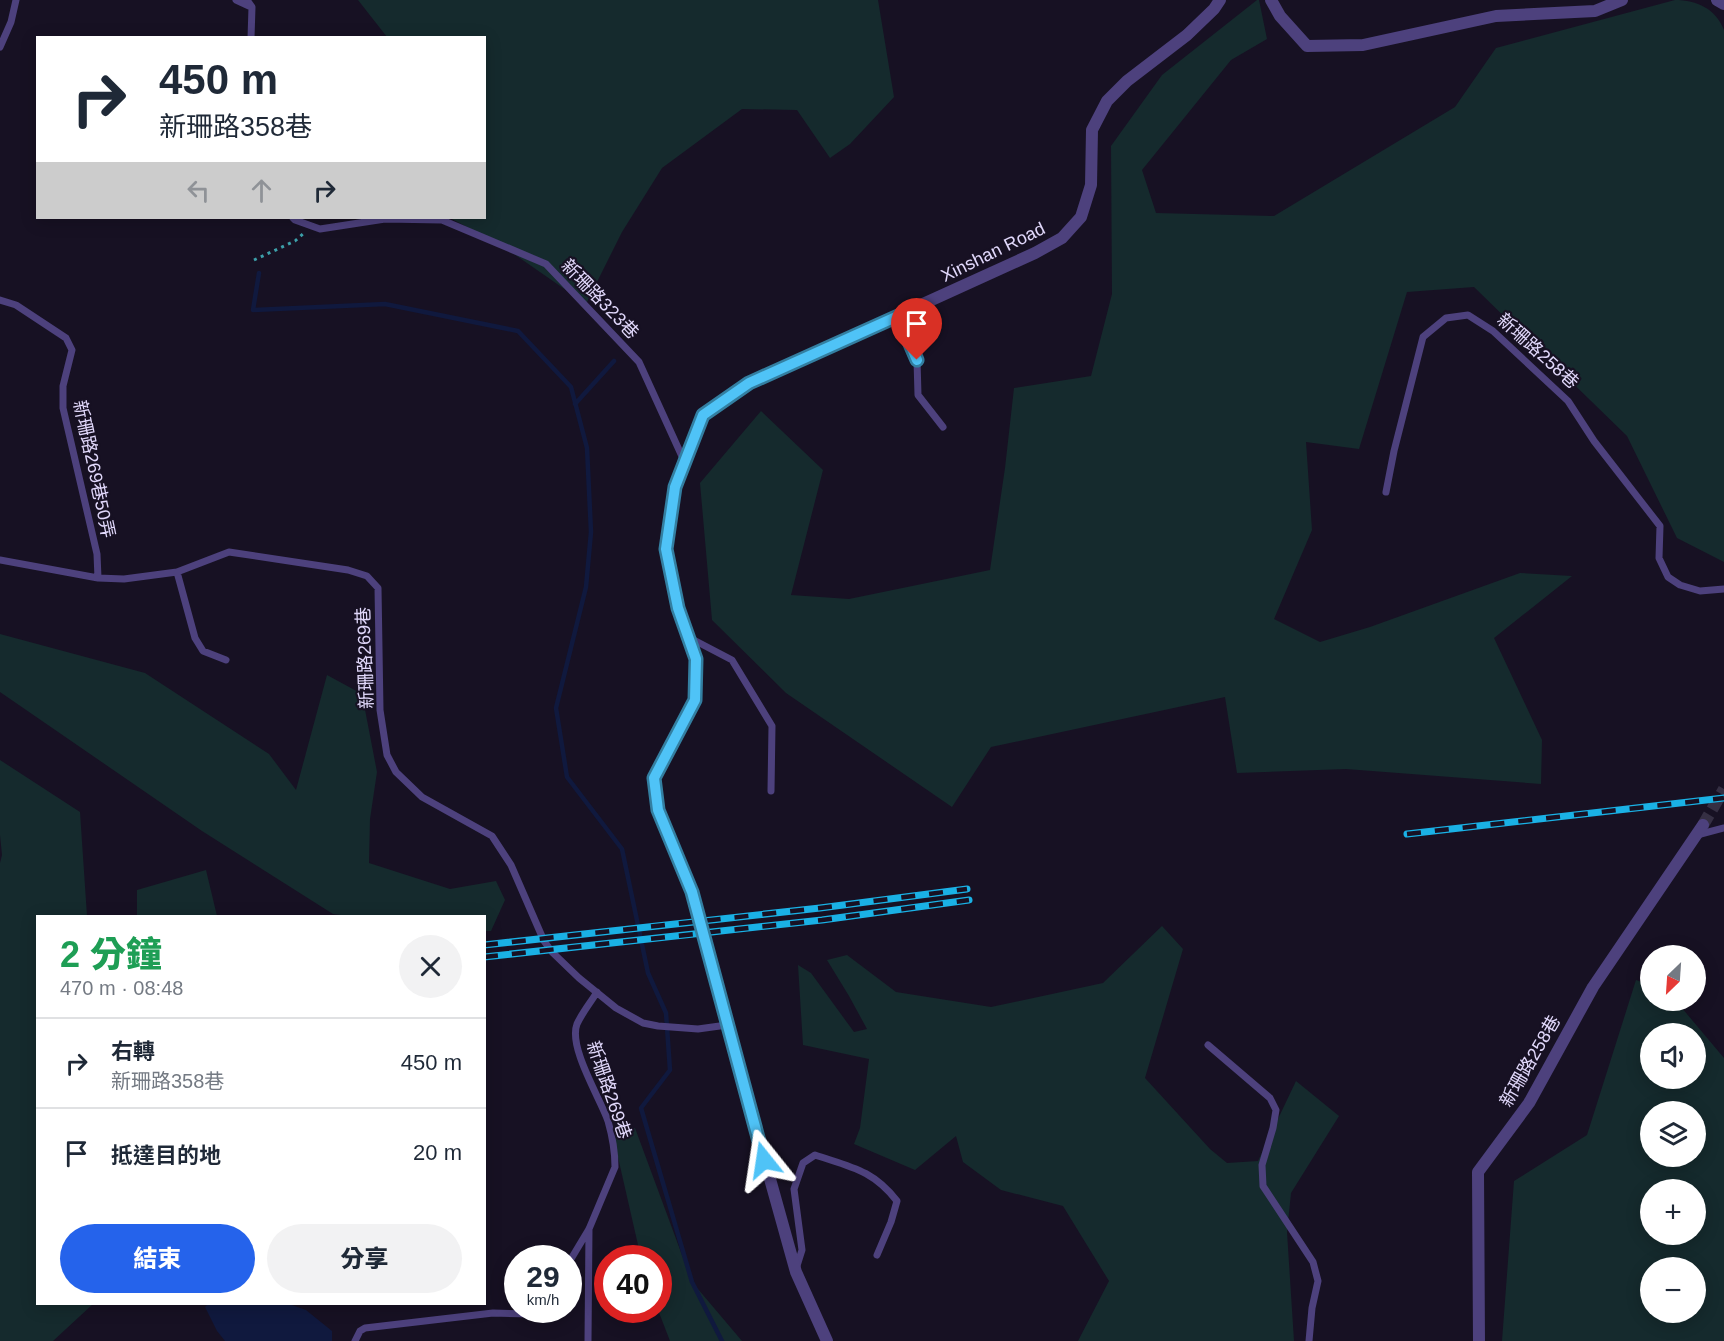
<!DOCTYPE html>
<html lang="zh-TW">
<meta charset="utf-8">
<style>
body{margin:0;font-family:Helvetica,"Noto Sans TC",sans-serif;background:#f2f2f3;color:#1f2937;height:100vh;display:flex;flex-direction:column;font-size:22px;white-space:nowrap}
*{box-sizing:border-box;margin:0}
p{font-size:20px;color:#747a83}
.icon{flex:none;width:33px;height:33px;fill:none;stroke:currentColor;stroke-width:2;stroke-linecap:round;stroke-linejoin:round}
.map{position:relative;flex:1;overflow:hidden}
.side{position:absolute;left:36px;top:915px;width:450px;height:390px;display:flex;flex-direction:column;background:#fff;border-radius:0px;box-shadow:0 3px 15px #0003}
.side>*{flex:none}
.banner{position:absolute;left:36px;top:36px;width:450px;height:183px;border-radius:0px;box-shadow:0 3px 15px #0003;background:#fff;color:#1f2937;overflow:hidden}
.needle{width:39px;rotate:205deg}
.buttons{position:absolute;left:1640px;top:945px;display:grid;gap:12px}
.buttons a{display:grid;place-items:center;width:66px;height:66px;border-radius:50%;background:#fff;box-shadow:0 3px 15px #0003;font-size:30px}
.speed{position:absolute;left:504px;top:1245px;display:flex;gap:12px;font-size:30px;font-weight:700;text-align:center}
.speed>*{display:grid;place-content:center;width:78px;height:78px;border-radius:50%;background:#fff;box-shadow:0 3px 15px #0003;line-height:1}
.speed small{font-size:15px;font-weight:400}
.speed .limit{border:9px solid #d22;background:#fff;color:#111}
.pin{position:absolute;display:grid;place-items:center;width:51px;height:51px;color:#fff;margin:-62px -26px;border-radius:50% 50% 50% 0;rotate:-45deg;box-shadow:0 0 6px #0007}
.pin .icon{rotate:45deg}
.me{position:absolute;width:66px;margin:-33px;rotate:345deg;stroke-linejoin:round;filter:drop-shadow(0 0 4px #0008)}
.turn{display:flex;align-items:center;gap:21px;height:126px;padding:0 24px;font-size:27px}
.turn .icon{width:78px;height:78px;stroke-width:2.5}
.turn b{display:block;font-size:42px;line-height:51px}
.lanes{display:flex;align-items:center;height:57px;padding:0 24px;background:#0003;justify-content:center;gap:30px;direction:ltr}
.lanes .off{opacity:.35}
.round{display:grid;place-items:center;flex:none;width:63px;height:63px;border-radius:32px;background:#f2f2f3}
.summary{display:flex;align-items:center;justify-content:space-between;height:102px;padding:0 24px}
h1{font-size:36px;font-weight:800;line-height:45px;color:#1e9e55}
.button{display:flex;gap:12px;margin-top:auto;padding:12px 24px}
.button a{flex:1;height:69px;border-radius:36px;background:#2563eb;color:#fff;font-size:24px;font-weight:800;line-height:69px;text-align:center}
.button a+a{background:#f2f2f3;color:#1f2937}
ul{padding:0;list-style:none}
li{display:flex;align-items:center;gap:18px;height:90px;padding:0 24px;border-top:2px solid #e0e1e3}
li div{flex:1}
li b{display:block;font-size:22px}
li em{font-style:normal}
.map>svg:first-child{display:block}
.green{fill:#152a2d;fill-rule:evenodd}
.water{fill:#10193e}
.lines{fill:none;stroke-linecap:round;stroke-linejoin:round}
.stream{stroke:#10193e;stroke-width:4.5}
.minor-tunnel{stroke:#352f43;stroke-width:12;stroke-dasharray:12 6;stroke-linecap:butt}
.path{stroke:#3da0aa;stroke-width:3;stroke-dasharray:3 4.5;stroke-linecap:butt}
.service{stroke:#4d417d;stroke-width:7}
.minor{stroke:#4d417d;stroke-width:12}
.tertiary{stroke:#4d417d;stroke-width:12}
.rail-casing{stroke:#1ab1e5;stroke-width:7}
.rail{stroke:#171123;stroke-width:4.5;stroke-dasharray:14;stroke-linecap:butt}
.route-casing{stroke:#337fa1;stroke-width:15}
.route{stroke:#4fc3f7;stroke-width:10}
.labels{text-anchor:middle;stroke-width:4.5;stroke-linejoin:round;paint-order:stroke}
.street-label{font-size:18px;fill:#e1d8fb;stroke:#171123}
</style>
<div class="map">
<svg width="1724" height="1341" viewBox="0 0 1724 1341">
<rect width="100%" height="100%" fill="#171123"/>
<path class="green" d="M358,0H878L894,97L850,144L830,158L797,110L742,109L662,168L622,232L586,304L501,245L450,218H484V38L387,37Z
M1257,0H1259L1267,39L1231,60L1142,170L1156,213L1274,216L1455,107L1496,48L1675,0C1697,0 1716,9 1724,30V562L1677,538L1627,436L1474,287L1407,292L1359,449L1306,442L1312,530L1274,619L1320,642L1370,627L1520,573L1572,576L1494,638L1542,740L1541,784L1346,769L1237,773L1225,697L991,747L952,807L786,693L712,620L700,483L761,411L823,470L791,595L849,599L990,570L1005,468L1014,388L1091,376L1112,294L1111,146L1162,75Z
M0,634L145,673L269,754L296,790L327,675L362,694L377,772L370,819L369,863L450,889L496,881L505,900L491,931H485L484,916H348L333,914L202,831L0,692Z
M0,760L80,812L87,916H38L36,1061L38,1062V1304H93L53,1341H0V863L2,855L0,835Z
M206,870L217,916H137V890Z
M1162,926L1183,949L1145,1078L1210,1149L1227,1163L1258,1161L1296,1081L1339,1116L1291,1193L1287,1232L1294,1341H1078L1109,1281L1063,1206L1001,1190L963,1162L956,1136L915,1170L854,1144L860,1128L869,1059L803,1045L798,965L811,973L854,1032L867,1029L849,996L827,960L847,955L896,992L991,1007L1103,983Z
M1636,980L1650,985V1000L1676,1001L1724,1058V1341H1502L1514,1181L1587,1135ZM1650,1034H1695V1078H1650ZM1650,1112H1695V1156H1650ZM1650,1190H1695V1234H1650ZM1650,1268H1695V1312H1650Z
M635,1128L692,1282L742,1341H670L658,1310V1258H641L612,1131Z"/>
<path class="water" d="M208,1304H289L306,1310L332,1331V1341H225L217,1331L205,1307Z"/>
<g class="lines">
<path class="stream" d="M259,273L253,310L385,304L518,331L571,387L587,448L591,532L586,587L556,708L567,777L622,849L648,973L666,1013L670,1070L641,1108L692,1282L722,1341
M575,404L614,361"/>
<path class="minor-tunnel" d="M1703,825L1724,789"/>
<path class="path" d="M254,260L295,241L304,233"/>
<path class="service" d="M236,0L249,6
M247,0L252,7L251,38
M0,47L11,22L16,0
M293,218L295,220L320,229L385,219L442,220L546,264L639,362L685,463
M0,300L16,305L66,338L72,350L63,386V408L97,554L98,578
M898,316L917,360L918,395L943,427
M1386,492L1394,451L1423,337L1446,318L1468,315L1493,331L1568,401L1594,441L1660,526L1659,558L1668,577L1680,585L1700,591L1724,589
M0,560L98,578L124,579L177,572L229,552L348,570L367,576L378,588L380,710L387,755L396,772L422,797L492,836L511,865L544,941L552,952L579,978L616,1008L643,1023L658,1026L698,1029L727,1025
M177,572L195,638L203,651L226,660
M688,637L732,660L772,726L771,791
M1697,835L1724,828
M1208,1045L1270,1098L1276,1110L1273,1128L1262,1165L1263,1186L1313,1262L1318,1281L1312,1308L1309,1341
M568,1264L589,1229L615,1167C615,1152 612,1135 608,1121C600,1098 568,1047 577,1024C582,1013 591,1002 597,992
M796,1269L802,1250L794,1189L803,1163L815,1155C851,1167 873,1170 897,1201L891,1222L877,1255
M355,1341L360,1331L365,1328L493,1313L532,1314L542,1310
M588,1341L589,1229"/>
<path class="minor" d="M1271,0L1280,16L1307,46L1363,45L1496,16L1595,11L1622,0
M1717,0L1724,4
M1479,1341L1478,1172L1529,1103L1593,987L1703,825"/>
<path class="tertiary" d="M827,1341L796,1272L727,1025L692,892L658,810L654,779L695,700L696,659L677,608L666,549L675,487L703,415L749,383L1035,253L1062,238L1081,217L1091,185L1092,130L1107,101L1127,81L1187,35L1214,9L1220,0"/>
<g class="rail-casing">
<path id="rail" d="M1407,834L1724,798
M484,945L820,908L967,889
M484,957L822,920L969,900"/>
</g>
<use href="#rail" class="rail"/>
</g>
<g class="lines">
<g class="route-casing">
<path id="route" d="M764,1160L692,892L658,810L654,778L695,700L696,659L678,608L666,549L675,487L703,415L749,383L898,316L917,360"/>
</g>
<use href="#route" class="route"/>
</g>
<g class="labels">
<g class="street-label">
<text transform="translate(993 252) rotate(-26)" y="6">Xinshan Road</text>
<text transform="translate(600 299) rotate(46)" y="6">新珊路323巷</text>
<text transform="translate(1538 351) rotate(42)" y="6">新珊路258巷</text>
<text transform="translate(94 469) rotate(78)" y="6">新珊路269巷50弄</text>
<text transform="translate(365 658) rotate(-92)" y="6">新珊路269巷</text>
<text transform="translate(1530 1061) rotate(-60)" y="6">新珊路258巷</text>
<text transform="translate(609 1090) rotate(71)" y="6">新珊路269巷</text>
</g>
</g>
</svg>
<div class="buttons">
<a><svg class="needle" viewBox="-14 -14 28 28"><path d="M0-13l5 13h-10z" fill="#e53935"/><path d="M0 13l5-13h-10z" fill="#747a83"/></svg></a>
<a><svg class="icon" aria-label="sound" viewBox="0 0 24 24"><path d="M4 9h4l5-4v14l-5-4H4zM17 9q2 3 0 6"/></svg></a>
<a><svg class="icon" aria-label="layers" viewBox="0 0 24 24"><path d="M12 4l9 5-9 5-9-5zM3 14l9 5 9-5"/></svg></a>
<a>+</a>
<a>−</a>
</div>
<div class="speed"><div>29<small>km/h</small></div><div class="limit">40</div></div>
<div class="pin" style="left:917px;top:360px;background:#d93025"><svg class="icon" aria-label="arrive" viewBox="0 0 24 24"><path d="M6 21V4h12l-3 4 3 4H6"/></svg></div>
<svg class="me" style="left:764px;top:1160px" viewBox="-20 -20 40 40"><path d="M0-17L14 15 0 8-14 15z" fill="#4fc3f7" stroke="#fff" stroke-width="4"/></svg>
<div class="banner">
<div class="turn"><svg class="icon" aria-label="right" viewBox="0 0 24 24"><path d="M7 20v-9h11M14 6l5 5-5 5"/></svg><div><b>450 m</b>新珊路358巷</div></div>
<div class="lanes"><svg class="icon off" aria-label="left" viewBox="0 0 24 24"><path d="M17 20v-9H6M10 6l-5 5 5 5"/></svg><svg class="icon off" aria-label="ahead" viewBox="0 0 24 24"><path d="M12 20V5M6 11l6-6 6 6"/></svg><svg class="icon" aria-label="right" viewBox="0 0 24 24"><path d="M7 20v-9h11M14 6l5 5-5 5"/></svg></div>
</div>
<section class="side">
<div class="summary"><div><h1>2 分鐘</h1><p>470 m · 08:48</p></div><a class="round"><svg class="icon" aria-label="close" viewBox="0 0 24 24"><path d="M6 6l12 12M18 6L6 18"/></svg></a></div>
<ul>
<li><svg class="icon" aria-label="right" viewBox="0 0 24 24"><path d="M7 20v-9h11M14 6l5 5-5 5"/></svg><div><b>右轉</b><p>新珊路358巷</p></div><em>450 m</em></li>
<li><svg class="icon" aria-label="arrive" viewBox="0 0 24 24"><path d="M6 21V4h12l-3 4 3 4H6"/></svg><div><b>抵達目的地</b></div><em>20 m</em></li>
</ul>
<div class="button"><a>結束</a><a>分享</a></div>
</section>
</div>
